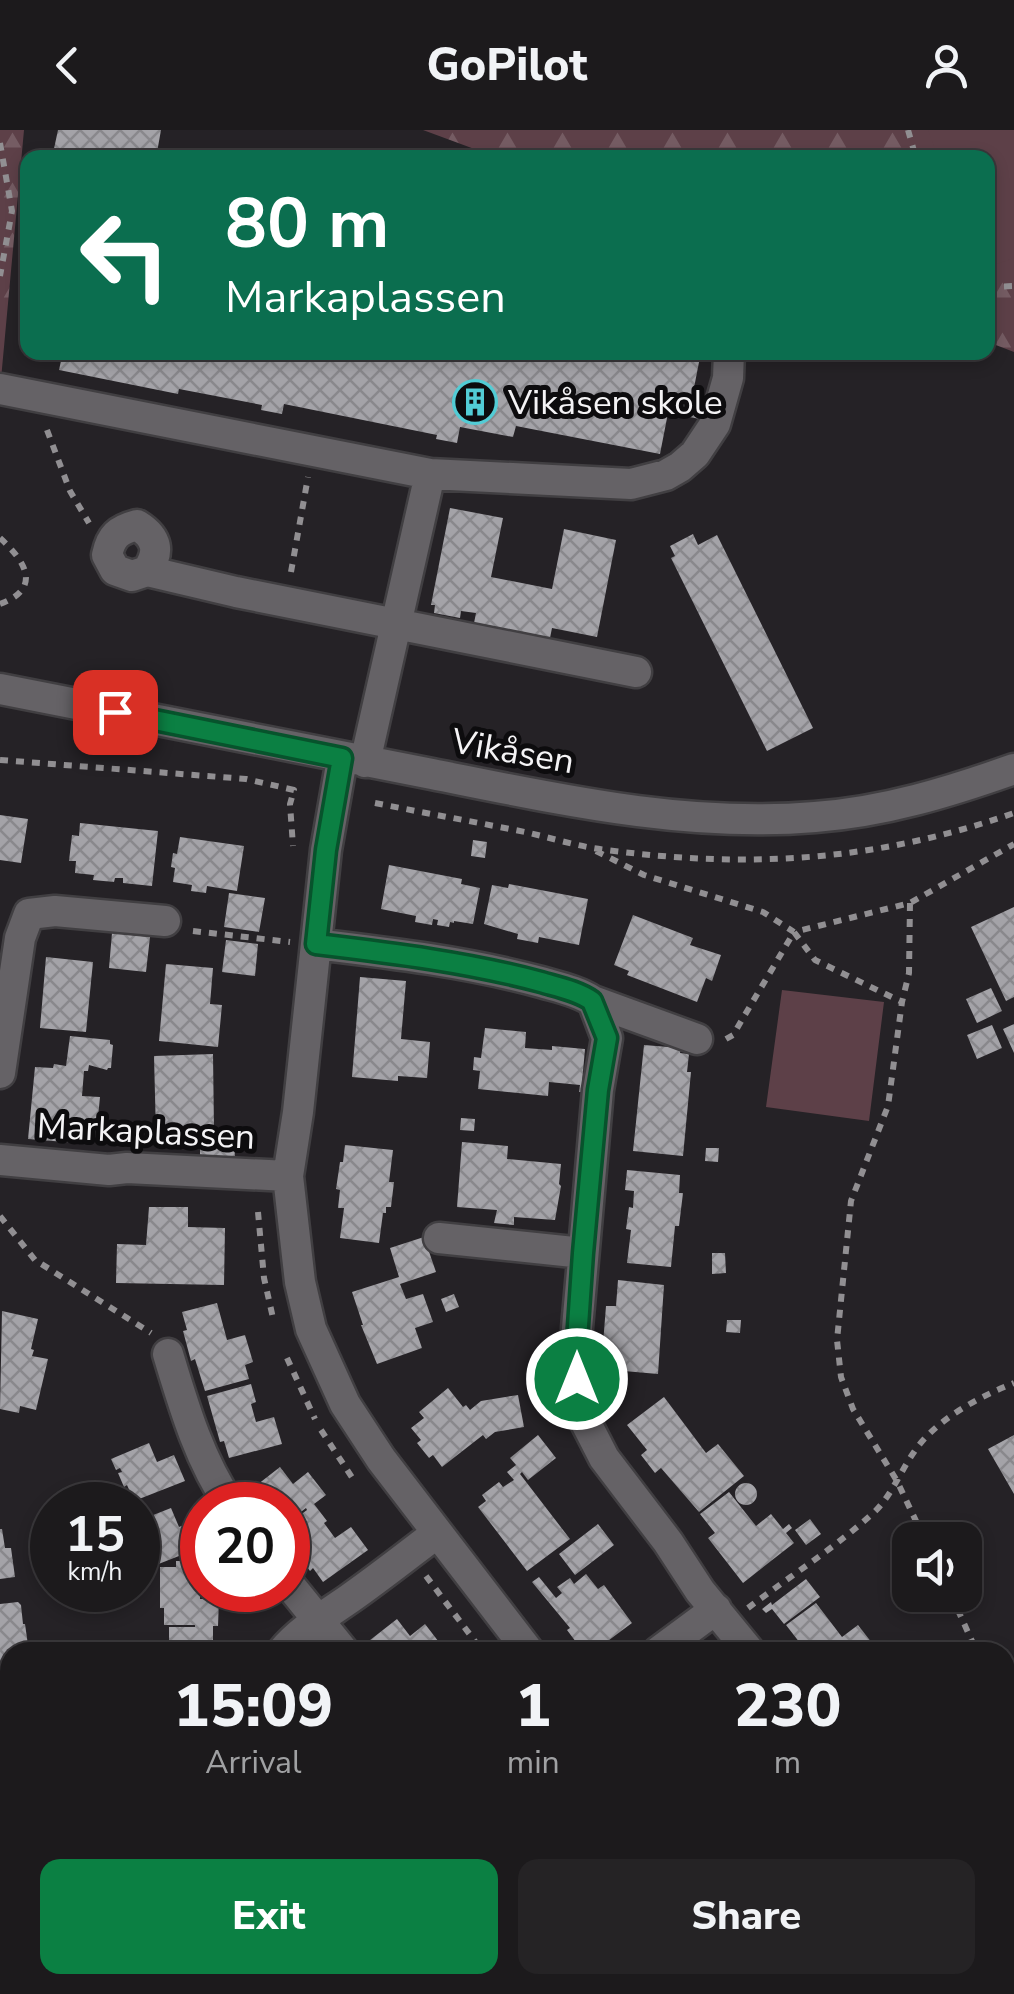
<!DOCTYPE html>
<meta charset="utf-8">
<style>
body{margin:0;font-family:"Nunito Sans",sans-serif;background:#252325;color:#f1f3f6;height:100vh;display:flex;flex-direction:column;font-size:38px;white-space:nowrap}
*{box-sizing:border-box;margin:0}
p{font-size:32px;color:#a0a1a3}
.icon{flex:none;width:55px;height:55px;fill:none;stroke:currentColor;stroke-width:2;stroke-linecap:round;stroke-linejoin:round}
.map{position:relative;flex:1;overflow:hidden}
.panel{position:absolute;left:0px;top:1512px;width:1015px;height:352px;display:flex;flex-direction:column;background:#1c1a1c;border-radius:30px 30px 0 0;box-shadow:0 5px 15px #0003,0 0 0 2px #3a383b}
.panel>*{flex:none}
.top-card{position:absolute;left:20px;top:20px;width:975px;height:210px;border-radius:20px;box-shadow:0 5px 15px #0003,0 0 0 2px #3a383b;background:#0b6e4f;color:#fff;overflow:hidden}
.tools{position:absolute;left:892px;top:1392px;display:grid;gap:20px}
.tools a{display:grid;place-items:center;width:90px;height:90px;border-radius:20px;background:#1c1a1c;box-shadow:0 5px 15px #0003,0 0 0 2px #3a383b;font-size:50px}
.speed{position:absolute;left:30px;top:1352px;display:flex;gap:20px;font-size:50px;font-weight:700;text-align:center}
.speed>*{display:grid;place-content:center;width:130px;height:130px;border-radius:50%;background:#1c1a1c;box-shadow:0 5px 15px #0003,0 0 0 2px #3a383b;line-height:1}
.speed small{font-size:25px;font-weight:400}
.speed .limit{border:15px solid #d22;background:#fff;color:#111}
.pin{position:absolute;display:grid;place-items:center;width:85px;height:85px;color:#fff;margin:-42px;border-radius:20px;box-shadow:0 5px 15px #0006}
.me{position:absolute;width:110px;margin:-55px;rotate:0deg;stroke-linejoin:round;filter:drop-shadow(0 0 8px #0008)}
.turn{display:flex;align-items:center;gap:35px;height:210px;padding:0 40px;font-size:45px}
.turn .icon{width:130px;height:130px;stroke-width:2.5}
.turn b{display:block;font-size:70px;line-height:85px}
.eta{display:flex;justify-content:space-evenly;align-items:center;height:170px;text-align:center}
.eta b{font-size:60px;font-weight:800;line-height:70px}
.button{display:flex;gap:20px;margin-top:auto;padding:20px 40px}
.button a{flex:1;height:115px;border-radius:20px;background:#0b8043;color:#fff;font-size:40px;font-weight:800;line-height:115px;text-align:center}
.button a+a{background:#252325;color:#f1f3f6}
header{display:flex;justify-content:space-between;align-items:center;height:130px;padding:0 40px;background:#1c1a1c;font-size:45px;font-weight:800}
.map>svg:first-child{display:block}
.forest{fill:url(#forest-firs)}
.pitch{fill:#5d4048}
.building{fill:url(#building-cross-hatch)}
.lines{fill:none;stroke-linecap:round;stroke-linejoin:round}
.minor-casing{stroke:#413f42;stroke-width:35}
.path{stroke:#918f92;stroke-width:6;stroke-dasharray:8 8;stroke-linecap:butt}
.minor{stroke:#656266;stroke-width:30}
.route-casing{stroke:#07532c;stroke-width:25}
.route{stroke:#0b8043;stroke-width:18}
.labels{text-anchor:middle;stroke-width:10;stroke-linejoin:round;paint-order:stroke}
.poi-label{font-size:35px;fill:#f4f3f5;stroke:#0d0c0e;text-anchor:start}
.street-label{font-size:35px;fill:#f4f3f5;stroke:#0d0c0e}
</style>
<header><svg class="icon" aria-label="back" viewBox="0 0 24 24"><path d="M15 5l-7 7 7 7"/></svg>GoPilot<svg class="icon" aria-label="person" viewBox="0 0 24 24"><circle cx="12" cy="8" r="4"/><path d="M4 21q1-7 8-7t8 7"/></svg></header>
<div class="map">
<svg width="1014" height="1864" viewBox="0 0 1014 1864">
<defs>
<pattern id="forest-firs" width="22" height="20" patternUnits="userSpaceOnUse" patternTransform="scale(2.5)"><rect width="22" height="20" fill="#5d4048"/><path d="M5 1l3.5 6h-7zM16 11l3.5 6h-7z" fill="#755c63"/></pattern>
<pattern id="building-cross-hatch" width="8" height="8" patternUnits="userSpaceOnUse" patternTransform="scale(2.5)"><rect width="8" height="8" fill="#a4a3a8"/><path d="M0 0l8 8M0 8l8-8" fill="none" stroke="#89888c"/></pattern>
</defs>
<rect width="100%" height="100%" fill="#252226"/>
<path class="forest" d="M0,0H24L0,260Z
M423,0H1014V222L988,212V28L496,27Z"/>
<path class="pitch" d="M928,0H1014V128L988,137V28L938,27Z
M782,860L884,872L869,991L766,977Z"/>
<path class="building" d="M58,0H161L156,28H52Z
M63,222H701L692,268L704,271L700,289L668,283L660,324L516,296L513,307L460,297L457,313L436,309L437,305L284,274L282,284L261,280L262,275L179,259L178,264L59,240Z
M450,378L503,388L491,447L552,459L564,399L616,410L597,507L552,498L550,508L474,493L476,483L461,481L460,488L434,483L435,475H431Z
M693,404L698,415L717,405L813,598L767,621L671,428L675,426L670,416Z
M0,685L28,689L21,733L0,730Z
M80,693L158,701L152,756L123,753V748H115L114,752L93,750L94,745L75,743L76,731H69L72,705L79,706Z
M180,707L244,716L237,761L207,756L206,763L191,761L192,755L173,752L175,738L171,737L173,723L177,724Z
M473,710L487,712L485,728L471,726Z
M389,735L462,749L461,754L480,758L473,794L454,791V793L450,792L449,797L437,795L438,790L433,789L432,795L415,792L416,786L381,779Z
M509,754L588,769L579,815L539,807L538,813L517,809L518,804L484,794L492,755L508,758Z
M229,763L265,768L259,802L224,797Z
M1014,777V867L1006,871L971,797Z
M633,785L693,808L690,815L721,825L712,851L706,848L697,872L627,845L629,841L614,835Z
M112,803L150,807L146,842L109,838Z
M226,810L258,814L255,846L222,842Z
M46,827L93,832L86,902L40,898Z
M166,834L213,838L210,874L222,875L218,917L159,911Z
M360,847L406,851L401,909L430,912L427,948L398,946V951L352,947Z
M991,858L1002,881L977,893L966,869Z
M1014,894V923L1003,899Z
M992,895L1002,918L977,929L967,905Z
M485,898L526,902L525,918L552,920V916L585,919L582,953H584V962H579L580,955L549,952L548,966L478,959L480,941L473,940L474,927L481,928Z
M70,906L110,910V914L113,915L111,938H108L107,940L89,935L88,941H84L82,966L100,967L96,1008L78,1007V1013L28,1009L35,937L53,938L54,934L66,936Z
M644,915L681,918L680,923L689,924L687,942H691L683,1026L633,1021Z
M213,924L214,1000H234L235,1030L200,1031V1004L156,1005L154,926Z
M461,988L475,989L474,1001L460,1000Z
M462,1012L508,1016L507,1029L561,1034L559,1054L561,1056L555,1090L514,1087V1095L494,1093L497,1080L457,1077Z
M345,1015L393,1020L389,1052H394L391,1077H386V1083H383L379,1113L340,1108L344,1078H338L340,1060L336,1059L340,1032H343Z
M706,1018H719L718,1032L705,1031Z
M627,1040L680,1045L679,1063H683L679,1096H675L671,1137L627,1133L631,1100L626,1099L629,1077L633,1078L634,1061L625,1060Z
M149,1077H188V1097L225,1098L224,1155L116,1153L117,1114L146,1115Z
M424,1107L436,1142L400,1154L406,1169L423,1164L433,1192L415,1198L422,1218L377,1234L361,1195H363L352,1162L399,1147L390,1118Z
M712,1123H725L726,1143L712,1144Z
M618,1150L664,1155L658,1244L601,1239L606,1176H616Z
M454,1164L459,1177L446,1182L441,1169Z
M217,1173L227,1210L245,1205L253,1232L245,1235L249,1249L205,1261L195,1229L191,1231L183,1201L187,1200L182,1182Z
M2,1181L38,1189L31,1219L34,1220L32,1226L48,1229L36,1280L20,1276L19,1283L0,1279Z
M727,1190H741L740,1203L726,1202Z
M251,1254L256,1272L251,1274L256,1292L274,1287L282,1314L229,1328L224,1311L220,1312L207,1266Z
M448,1258L463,1277L466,1275L470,1280L481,1271L518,1265L524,1297L495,1302L486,1309L483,1305L442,1337L433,1325L429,1328L417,1313L421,1310L411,1298L424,1288L419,1282Z
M664,1267L706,1323L718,1314L744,1346L699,1382L661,1338L655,1343L641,1325L647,1320L627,1295Z
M538,1305L556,1328L528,1350L522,1342L520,1344L570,1409L527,1441L478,1377L486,1371L482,1365L499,1352L503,1357L514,1350L507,1342L516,1335L510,1328Z
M1014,1305V1364L988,1319Z
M149,1313L157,1332L174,1325L185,1351L134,1371L127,1355L124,1357L118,1343L122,1342L120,1338L116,1340L111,1329Z
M280,1337L293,1354L308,1342L326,1365L314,1374L327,1391L324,1393L335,1408L351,1397L368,1420L323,1452L313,1438L310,1441L288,1411V1394L307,1380L306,1378L288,1392V1375H259L249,1361Z
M735 1364a11 11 0 1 1 22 0a11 11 0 1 1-22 0Z
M729,1362L756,1396L771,1384L783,1399L789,1394L792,1398L786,1403L794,1413L743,1453L708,1408L715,1403L700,1384Z
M171,1378L179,1397L196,1390L202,1405V1417L156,1435L150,1420L145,1422L138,1403V1391Z
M810,1389L821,1404L806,1415L795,1400Z
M598,1394L614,1415L575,1445L559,1424Z
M0,1399H2L5,1418H11L15,1447L0,1449Z
M191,1429H202L200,1469H219L218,1496H213V1519H209V1522H169V1497H195V1495H164V1478H160V1437H176V1431H191Z
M586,1444L598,1459L604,1455L632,1493L593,1522H589L579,1510L576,1512L567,1500L570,1498L532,1452L539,1447L556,1468L562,1463L557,1457L570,1448L574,1454Z
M806,1449L820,1467L784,1494L772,1479L766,1483L762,1479L771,1472L772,1475Z
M18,1472L21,1475L23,1494H25L29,1522H10V1572L0,1574V1474Z
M816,1473L842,1507L858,1495L879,1522H807L786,1495Z
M397,1489L410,1506L425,1494L442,1516L435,1522H372L365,1514Z
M291,1855H335L332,1864H287Z
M374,1855H389L391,1858L395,1855H407L413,1864H372L368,1859Z
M553,1855H590L578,1864H560Z"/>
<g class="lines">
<g class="minor-casing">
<path id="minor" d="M0,259L430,344L631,354L666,345L680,337L695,324L715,294L728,248L729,222
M147,441C160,422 158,408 137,395C118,400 111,406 107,425L115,440L132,446L147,441L236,462L636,542
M0,559C144,588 288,617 432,644C558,669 686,698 815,687C884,682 949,662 1014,639
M342,629L326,720L298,982L288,1046L300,1152L311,1199L345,1274L381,1329L529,1522
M365,632L430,344
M316,814C391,823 467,832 541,852C558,857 578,861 593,871L607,908L598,960L577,1198L576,1225L579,1273L582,1285L604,1328L668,1412L700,1461L750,1522
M593,871L697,909
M0,943L20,808L29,784L55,781L165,791
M0,1030L109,1040L127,1038L288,1046
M439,1108L583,1123
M168,1224C184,1277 199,1329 230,1375
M288,1453L344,1522
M282,1522C300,1500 326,1485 349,1469C379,1448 408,1425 437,1403
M658,1522L716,1479
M1005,1815L1014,1812
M1005,1837L1014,1864
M785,1855L792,1864
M453,1864L466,1855"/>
</g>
<path class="path" d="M908,0L916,28
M0,13L12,81L0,146
M988,157L1014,156
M47,300L70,361L89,393
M0,408C25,431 43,458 0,474
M291,442L308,347
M0,630L246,649L294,660L290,674L293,716
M375,673C425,683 475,692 525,702C552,708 579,717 607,720C750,739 877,731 1014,683
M596,721L644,745L763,782L794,802L910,773L1014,714
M910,773L909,843L902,872L888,976L851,1071L837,1210L841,1247L853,1279L897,1351L925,1410
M193,801L290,812
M726,909L733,905L794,802L815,830L902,872
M258,1082L264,1148L273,1188
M0,1086L35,1130L151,1203
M287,1228L315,1289
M321,1300L355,1352
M426,1446L483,1522
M951,1465L977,1522
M748,1478C789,1447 833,1419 871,1385C890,1369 900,1342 914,1322C936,1289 979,1267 1014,1253
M1005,1582L1014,1601
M741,1855L748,1864"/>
<use href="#minor" class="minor"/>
</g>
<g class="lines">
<g class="route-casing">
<path id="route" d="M115,582L342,628L326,720L316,814C391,823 467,832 541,852C558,857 578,861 592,871L607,908L598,960L583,1123L576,1225L577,1249"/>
</g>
<use href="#route" class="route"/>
</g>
<defs>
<g id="building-ring" transform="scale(2.25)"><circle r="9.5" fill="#0d0c0e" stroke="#52ccd5" stroke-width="1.5"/><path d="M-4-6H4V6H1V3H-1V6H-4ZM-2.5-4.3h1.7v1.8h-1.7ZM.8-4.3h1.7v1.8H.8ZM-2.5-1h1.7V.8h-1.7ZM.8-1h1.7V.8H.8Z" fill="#52ccd5"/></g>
</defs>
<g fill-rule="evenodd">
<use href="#building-ring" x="475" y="272"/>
</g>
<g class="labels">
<g class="poi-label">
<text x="508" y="284">Vikåsen skole</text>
</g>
<g class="street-label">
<text transform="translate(513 621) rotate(10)" y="12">Vikåsen</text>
<text transform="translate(146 1001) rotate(3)" y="12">Markaplassen</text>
</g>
</g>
</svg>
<div class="tools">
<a><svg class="icon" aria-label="sound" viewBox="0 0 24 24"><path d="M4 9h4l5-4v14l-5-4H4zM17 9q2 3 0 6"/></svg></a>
</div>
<div class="speed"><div>15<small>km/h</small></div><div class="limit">20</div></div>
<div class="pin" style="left:115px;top:582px;background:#d93025"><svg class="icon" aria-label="arrive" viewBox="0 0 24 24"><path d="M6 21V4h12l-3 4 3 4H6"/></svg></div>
<svg class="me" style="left:577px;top:1249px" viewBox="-20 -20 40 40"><circle r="17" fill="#0b8043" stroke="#fff" stroke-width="3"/><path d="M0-11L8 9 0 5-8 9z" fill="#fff"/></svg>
<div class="top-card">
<div class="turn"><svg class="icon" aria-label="left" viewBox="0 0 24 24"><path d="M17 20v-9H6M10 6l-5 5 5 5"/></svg><div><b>80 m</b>Markaplassen</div></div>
</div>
<section class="panel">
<div class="eta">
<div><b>15:09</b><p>Arrival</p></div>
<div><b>1</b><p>min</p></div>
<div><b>230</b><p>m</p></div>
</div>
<div class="button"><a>Exit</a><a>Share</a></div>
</section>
</div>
